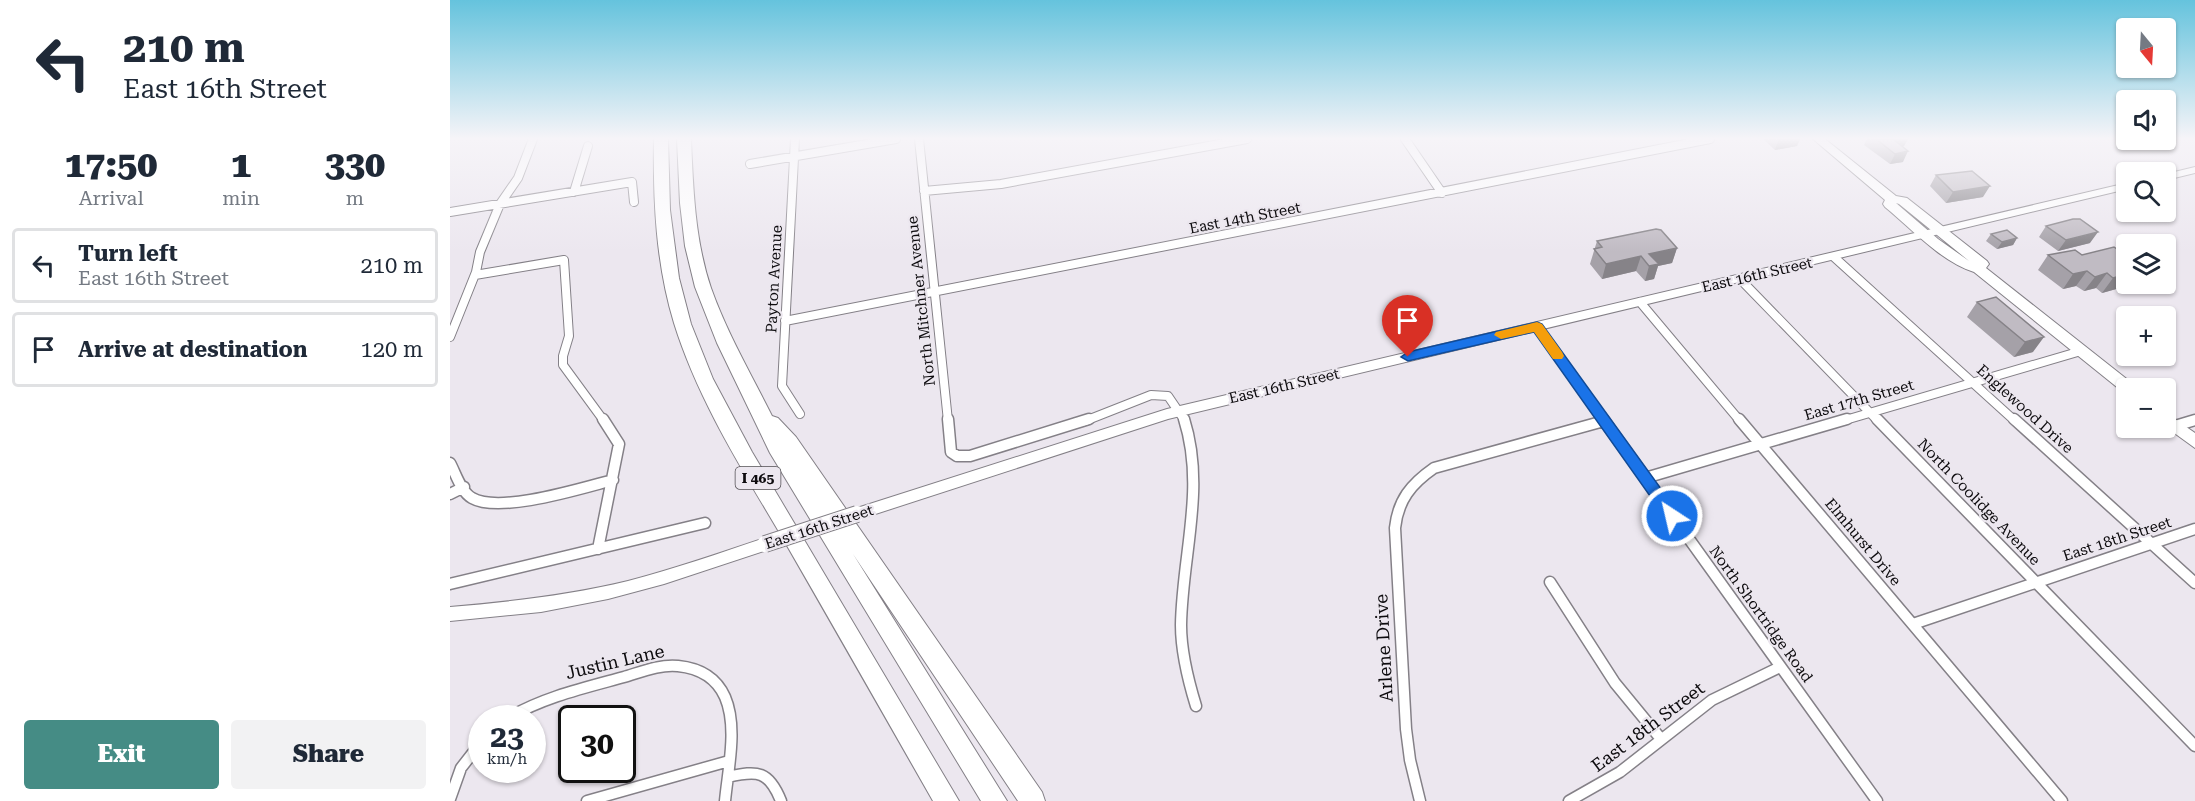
<!DOCTYPE html>
<meta charset="utf-8">
<style>
body{margin:0;font-family:"Roboto Serif",serif;background:#f2f2f3;color:#1f2937;height:100vh;display:flex;flex-direction:column;font-size:22px;white-space:nowrap}
*{box-sizing:border-box;margin:0}
p{font-size:20px;color:#747a83}
.icon{flex:none;width:33px;height:33px;fill:none;stroke:currentColor;stroke-width:2;stroke-linecap:round;stroke-linejoin:round}
.map{position:relative;flex:1;overflow:hidden}
.drawer{display:flex;flex-direction:column;background:#fff;width:450px}
.drawer>*{flex:none}
.hud{background:#fff;color:#1f2937;overflow:hidden}
.needle{width:39px;rotate:162deg}
.tools{position:absolute;left:1666px;top:18px;display:grid;gap:12px}
.tools a{display:grid;place-items:center;width:60px;height:60px;border-radius:6px;background:#fff;box-shadow:0 2px 4px #0004;font-size:30px}
.speed{position:absolute;left:18px;top:705px;display:flex;gap:12px;font-size:30px;font-weight:700;text-align:center}
.speed>*{display:grid;place-content:center;width:78px;height:78px;border-radius:50%;background:#fff;box-shadow:0 2px 4px #0004;line-height:1}
.speed small{font-size:15px;font-weight:400}
.speed .limit{border:3px solid #111;border-radius:9px;background:#fff;color:#111}
.pin{position:absolute;display:grid;place-items:center;width:51px;height:51px;color:#fff;margin:-62px -26px;border-radius:50% 50% 50% 0;rotate:-45deg;box-shadow:0 0 6px #0007}
.pin .icon{rotate:45deg}
.me{position:absolute;width:66px;margin:-33px;rotate:325deg;stroke-linejoin:round;filter:drop-shadow(0 0 4px #0008)}
.turn{display:flex;align-items:center;gap:21px;height:126px;padding:0 24px;font-size:27px}
.turn .icon{width:78px;height:78px;stroke-width:2.5}
.turn b{display:block;font-size:42px;line-height:51px}
.eta{display:flex;justify-content:space-evenly;align-items:center;height:102px;text-align:center}
.eta b{font-size:36px;font-weight:800;line-height:42px}
.action{display:flex;gap:12px;margin-top:auto;padding:12px 24px}
.action a{flex:1;height:69px;border-radius:6px;background:#458c85;color:#fff;font-size:24px;font-weight:800;line-height:69px;text-align:center}
.action a+a{background:#f2f2f3;color:#1f2937}
ul{padding:0;list-style:none}
li{display:flex;align-items:center;gap:18px;height:75px;margin:0 12px 9px;padding:0 12px;border:3px solid #e0e1e3;border-radius:6px}
li div{flex:1}
li b{display:block;font-size:22px}
li em{font-style:normal}
main{display:flex;flex:1;min-height:0}
.map>svg:first-child{display:block}
.lines{fill:none;stroke-linecap:round;stroke-linejoin:round}
.street-far1-casing{stroke:#848087;stroke-width:10}
.street-casing{stroke:#848087;stroke-width:13}
.secondary-casing{stroke:#848087;stroke-width:2}
.primary-casing{stroke:#848087;stroke-width:2}
.highway-casing{stroke:#848087;stroke-width:2}
.street-far1{stroke:#fff;stroke-width:8}
.street{stroke:#fff;stroke-width:10}
.secondary{fill:#fff;fill-rule:evenodd}
.primary{fill:#fff;fill-rule:evenodd}
.highway{fill:#fff;fill-rule:evenodd}
.secondary-bridge-casing{stroke:#848087;stroke-width:18;stroke-linecap:butt}
.secondary-bridge{stroke:#fff;stroke-width:16}
.wall{fill:#a5a1a8}
.shaded-wall{fill:#868388}
.building{fill:#c0bbc3;stroke:#868388;stroke-width:1.5}
.route{fill:#1a73e8;stroke:#114b97;stroke-width:1.5}
.slow{fill:#f59e0b}
.labels{text-anchor:middle;stroke-width:4.5;stroke-linejoin:round;paint-order:stroke}
.shield{fill:#ece7ef;stroke:#504d52;stroke-width:1.5}
.shield-label{font-size:14px;font-weight:bold;fill:#0d0b0e}
.street-label{font-size:15px;fill:#0d0b0e;stroke:#ece7ef}
.near-street-label{font-size:18px;fill:#0d0b0e;stroke:#ece7ef}
</style>
<main>
<section class="drawer">
<div class="hud">
<div class="turn"><svg class="icon" aria-label="left" viewBox="0 0 24 24"><path d="M17 20v-9H6M10 6l-5 5 5 5"/></svg><div><b>210 m</b>East 16th Street</div></div>
</div>
<div class="eta">
<div><b>17:50</b><p>Arrival</p></div>
<div><b>1</b><p>min</p></div>
<div><b>330</b><p>m</p></div>
</div>
<ul>
<li><svg class="icon" aria-label="left" viewBox="0 0 24 24"><path d="M17 20v-9H6M10 6l-5 5 5 5"/></svg><div><b>Turn left</b><p>East 16th Street</p></div><em>210 m</em></li>
<li><svg class="icon" aria-label="arrive" viewBox="0 0 24 24"><path d="M6 21V4h12l-3 4 3 4H6"/></svg><div><b>Arrive at destination</b></div><em>120 m</em></li>
</ul>
<div class="action"><a>Exit</a><a>Share</a></div>
</section>
<div class="map">
<svg width="1745" height="801" viewBox="0 0 1745 801">
<rect width="100%" height="100%" fill="#ece7ef"/>
<g class="lines">
<g class="street-far1-casing">
<path id="street-far1" d="M345,139L332,386L350,414
M469,139L498,421
M955,139L992,193
M300,164L446,139
M474,191L551,184L797,139
M124,192L138,146
M0,212L182,182L184,202
M1384,257L1565,421
M25,275L114,260L119,336L113,356V365L154,421
M1290,279L1428,421
M1190,302L1290,421
M335,321L1260,139
M1087,327L1154,421
M0,337L26,272L30,252L50,204L68,178L83,139
M635,421L701,395L718,396L735,421
M1392,421L1631,351
M1743,421L1745,420"/>
</g>
<g class="street-casing">
<path id="street" d="M498,419L501,452L507,456H520L639,419
M734,419C756,488 732,555 731,625C731,652 738,680 746,706
M1153,419L1427,801
M1289,419L1612,801
M1427,419L1745,746
M1564,419L1745,583
M1725,426L1745,420
M0,463C6,474 11,492 22,498C50,514 132,488 163,480
M1195,478L1397,419
M0,494L14,487
M148,549L169,444L153,419
M1100,582L1165,683L1211,739
M0,584L255,523
M1463,624L1745,529
M58,718C94,697 134,688 174,677C191,672 210,664 228,666C248,668 266,677 275,697C288,727 278,769 275,801
M278,777C308,770 319,771 331,801
M0,799L11,768L32,741
M137,801L279,761
M970,801L960,760L956,729L945,528C948,500 961,484 984,468L1154,421
M1119,801L1170,772L1262,700L1330,667"/>
</g>
<g class="secondary-casing">
<path id="secondary" d="M1745,167V173L1716,180V174Z
M1677,183V189L718,419L407,520L402,518L400,514L402,510L407,508L717,409Z
M315,538L320,539L323,544L320,549L214,584L158,599L91,612L0,621V607C60,602 120,595 178,581C225,569 270,553 315,538Z"/>
</g>
<g class="primary-casing">
<path id="primary" d="M1363,139H1375L1446,196L1457,198L1537,261L1539,264L1536,268L1683,384L1685,388H1677V393L1673,392L1524,272C1490,261 1462,229 1435,207L1433,204L1435,200ZM1446,203L1449,204L1519,261L1488,239Z
M1716,413L1745,433V448L1716,427Z"/>
</g>
<g class="highway-casing">
<path id="highway" d="M204,139H218L220,210L229,278L241,324L263,379L302,452L509,801H483C433,713 383,625 332,537C292,469 248,400 224,323C206,264 203,201 204,139Z
M227,139H241C243,189 245,241 261,288C277,333 301,374 322,416L328,418L346,437L592,792L595,801H568L403,554L557,801H531L320,453L267,343L245,287L235,246L230,203Z"/>
</g>
<use href="#street-far1" class="street-far1"/>
<use href="#street" class="street"/>
<use href="#secondary" class="secondary"/>
<use href="#primary" class="primary"/>
<use href="#highway" class="highway"/>
<g class="secondary-bridge-casing">
<path id="secondary-bridge" d="M315,544L407,514"/>
</g>
<use href="#secondary-bridge" class="secondary-bridge"/>
</g>
<path class="wall" d="M1313,139H1350L1347,146L1325,150Z
M1417,139H1458L1454,146L1452,147L1453,162L1440,164L1414,145Z
M1486,175L1533,197L1496,203L1480,186Z
M1596,226L1640,243L1608,251L1589,237Z
M1541,234L1567,238L1563,245L1547,249L1536,241Z
M1147,241L1227,248L1222,263L1208,266L1204,279L1195,281L1186,271L1152,279L1140,264Z
M1598,255H1632L1684,284L1652,293L1646,288L1634,291L1626,286L1613,289L1588,270Z
M1546,297L1583,352L1564,357L1517,317L1527,302Z"/>
<path class="shaded-wall" d="M1329,139H1350L1347,146L1325,150Z
M1443,139H1458L1454,146L1438,150Z
M1458,151L1453,162L1440,164L1445,154Z
M1540,186L1533,197L1496,203L1503,192Z
M1648,232L1640,243L1608,251L1616,240Z
M1567,238L1563,245L1547,249L1552,242Z
M1227,248L1222,263L1208,266L1204,279L1195,281L1199,266V254Z
M1191,256L1186,271L1152,279L1156,264Z
M1637,271L1626,286L1613,289L1623,274Z
M1657,273L1646,288L1634,291L1645,277Z
M1677,274V284H1684L1652,293L1663,278Z
M1594,337L1583,352L1564,357L1575,342Z"/>
<path class="building" d="M1426,139H1443L1458,151L1445,154Z
M1522,171L1540,186L1503,192L1486,175Z
M1623,219H1630L1648,232L1616,240L1596,226Z
M1206,229L1211,230L1227,248L1199,254L1209,264L1199,266L1191,256L1156,264L1144,249L1152,247L1147,241Z
M1557,230L1567,238L1552,242L1541,234Z
M1664,247L1677,256V274L1663,278L1657,273L1645,277L1637,271L1623,274L1598,255L1625,250L1632,255Z
M1546,297L1594,337L1575,342L1527,302Z"/>
<linearGradient id="sky" x2="0" y2="1"><stop stop-color="#65c3dd"/><stop offset="0.55" stop-color="#f6f4f8"/><stop offset="1" stop-color="#f6f4f8" stop-opacity="0"/></linearGradient>
<rect width="1745" height="252" fill="url(#sky)"/>
<path class="route" d="M1087,322L1092,324L1227,511L1230,516L1227,520L1222,522L1217,520L1084,332L958,361L951,357L958,352Z"/>
<path class="slow" d="M1087,322L1092,324L1112,352L1114,356L1112,359H1103L1084,332L1051,339L1044,335L1046,332Z"/>
<g class="labels">
<rect class="shield" x="285.5" y="467" width="45" height="22" rx="4.5"/>
<g class="shield-label">
<text x="308" y="483">I 465</text>
</g>
<g class="street-label">
<text transform="translate(795 218) rotate(-11)" y="5">East 14th Street</text>
<text transform="translate(1307 275) rotate(-13)" y="5">East 16th Street</text>
<text transform="translate(324 279) rotate(-87)" y="5">Payton Avenue</text>
<text transform="translate(471 301) rotate(-96)" y="5">North Mitchner Avenue</text>
<text transform="translate(834 386) rotate(-13)" y="5">East 16th Street</text>
<text transform="translate(1409 400) rotate(-16)" y="5">East 17th Street</text>
<text transform="translate(1575 409) rotate(42)" y="5">Englewood Drive</text>
<text transform="translate(1529 502) rotate(46)" y="5">North Coolidge Avenue</text>
<text transform="translate(369 527) rotate(-18)" y="5">East 16th Street</text>
<text transform="translate(1667 539) rotate(-18)" y="5">East 18th Street</text>
<text transform="translate(1413 542) rotate(50)" y="5">Elmhurst Drive</text>
<text transform="translate(1311 614) rotate(54)" y="5">North Shortridge Road</text>
</g>
<g class="near-street-label">
<text transform="translate(934 648) rotate(-93)" y="6">Arlene Drive</text>
<text transform="translate(165 662) rotate(-13)" y="6">Justin Lane</text>
<text transform="translate(1198 727) rotate(-37)" y="6">East 18th Street</text>
</g>
</g>
</svg>
<div class="tools">
<a><svg class="needle" viewBox="-14 -14 28 28"><path d="M0-13l5 13h-10z" fill="#e53935"/><path d="M0 13l5-13h-10z" fill="#747a83"/></svg></a>
<a><svg class="icon" aria-label="sound" viewBox="0 0 24 24"><path d="M4 9h4l5-4v14l-5-4H4zM17 9q2 3 0 6"/></svg></a>
<a><svg class="icon" aria-label="search" viewBox="0 0 24 24"><circle cx="10" cy="10" r="6"/><path d="M15 15l6 6"/></svg></a>
<a><svg class="icon" aria-label="layers" viewBox="0 0 24 24"><path d="M12 4l9 5-9 5-9-5zM3 14l9 5 9-5"/></svg></a>
<a>+</a>
<a>−</a>
</div>
<div class="speed"><div>23<small>km/h</small></div><div class="limit">30</div></div>
<div class="pin" style="left:958px;top:357px;background:#d93025"><svg class="icon" aria-label="arrive" viewBox="0 0 24 24"><path d="M6 21V4h12l-3 4 3 4H6"/></svg></div>
<svg class="me" style="left:1222px;top:516px" viewBox="-20 -20 40 40"><circle r="17" fill="#1a73e8" stroke="#fff" stroke-width="3"/><path d="M0-11L8 9 0 5-8 9z" fill="#fff"/></svg>
</div>
</main>
